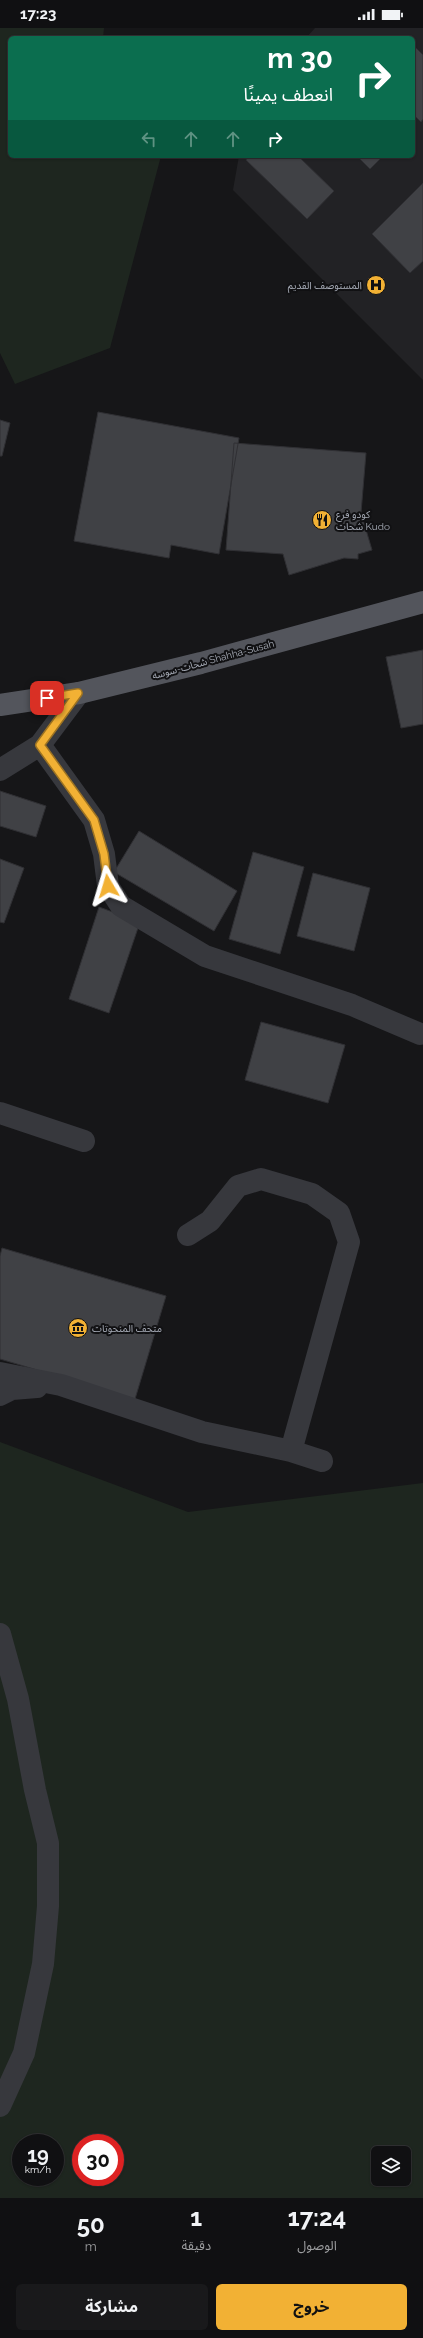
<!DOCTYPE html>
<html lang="ar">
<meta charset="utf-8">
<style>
body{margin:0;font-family:Raleway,"Noto Sans Arabic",sans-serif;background:#19191b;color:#f1f3f6;direction:rtl;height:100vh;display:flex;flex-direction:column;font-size:15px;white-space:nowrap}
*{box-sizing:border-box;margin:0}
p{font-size:13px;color:#9c9d9f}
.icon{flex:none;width:22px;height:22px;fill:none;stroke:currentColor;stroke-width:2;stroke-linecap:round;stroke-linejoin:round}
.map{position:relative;height:2170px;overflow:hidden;direction:ltr}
.drawer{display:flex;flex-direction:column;background:#101012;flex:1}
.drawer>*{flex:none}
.top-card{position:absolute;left:8px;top:8px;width:407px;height:122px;border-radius:6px;box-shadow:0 1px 3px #0004,0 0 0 1px #303032;direction:rtl;background:#0b6e4f;color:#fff;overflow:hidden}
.tools{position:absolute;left:371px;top:2118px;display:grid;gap:8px}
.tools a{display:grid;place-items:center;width:40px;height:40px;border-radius:6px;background:#101012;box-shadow:0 1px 3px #0004,0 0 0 1px #303032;font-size:20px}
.speed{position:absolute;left:12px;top:2106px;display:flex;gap:8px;font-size:20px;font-weight:700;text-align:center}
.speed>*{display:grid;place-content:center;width:52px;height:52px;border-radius:50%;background:#101012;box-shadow:0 1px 3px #0004,0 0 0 1px #303032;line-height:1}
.speed small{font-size:10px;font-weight:400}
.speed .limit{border:6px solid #d22;background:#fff;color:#111}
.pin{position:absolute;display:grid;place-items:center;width:34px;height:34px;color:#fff;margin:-17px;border-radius:8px;box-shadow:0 2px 6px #0006}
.me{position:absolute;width:44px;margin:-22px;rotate:353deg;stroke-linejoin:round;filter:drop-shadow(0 0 3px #0008)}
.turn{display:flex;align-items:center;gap:14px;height:84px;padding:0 16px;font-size:18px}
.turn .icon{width:52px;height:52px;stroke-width:2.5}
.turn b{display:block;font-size:28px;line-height:34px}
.lanes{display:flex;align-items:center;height:38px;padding:0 16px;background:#0003;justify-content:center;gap:20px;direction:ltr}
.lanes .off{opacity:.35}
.eta{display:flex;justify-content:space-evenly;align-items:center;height:68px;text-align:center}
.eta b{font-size:24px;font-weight:700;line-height:28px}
.cta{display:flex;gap:8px;margin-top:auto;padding:8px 16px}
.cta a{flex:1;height:46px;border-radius:6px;background:#f2b134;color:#111;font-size:16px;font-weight:700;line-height:46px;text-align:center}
.cta a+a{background:#19191b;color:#f1f3f6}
.status{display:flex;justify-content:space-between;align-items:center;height:28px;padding:0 20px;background:#101012;direction:ltr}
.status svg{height:11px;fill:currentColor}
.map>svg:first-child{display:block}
.built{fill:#222225}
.green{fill:#1e261f;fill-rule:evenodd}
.building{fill:#404145;stroke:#303034}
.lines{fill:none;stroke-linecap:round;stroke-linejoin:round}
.minor{stroke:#37383d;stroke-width:22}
.major{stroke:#53555c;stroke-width:22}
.route-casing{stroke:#9d7322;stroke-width:10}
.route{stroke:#f2b134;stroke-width:7}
.labels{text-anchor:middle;stroke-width:4;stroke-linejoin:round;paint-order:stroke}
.poi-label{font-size:10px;fill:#a8adb8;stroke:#111113;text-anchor:start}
.street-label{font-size:10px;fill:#a8adb8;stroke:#111113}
</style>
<div class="status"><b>17:23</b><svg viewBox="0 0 49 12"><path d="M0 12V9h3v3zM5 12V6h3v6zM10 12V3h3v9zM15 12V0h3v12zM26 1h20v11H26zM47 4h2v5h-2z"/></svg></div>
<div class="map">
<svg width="423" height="2170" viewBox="0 0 423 2170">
<rect width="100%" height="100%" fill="#161618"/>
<path class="built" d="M315,0H423V352L233,162L239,128H413V10H306Z"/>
<path class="green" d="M0,0H104L103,10H10V128H161L110,320L15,356L0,325Z
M0,1414L188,1484L423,1455V2170H0ZM21,2115H55V2149H21ZM81,2115H115V2149H81ZM378,2125H404V2151H378Z"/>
<path class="building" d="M413,17L423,27V91L421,94L413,86Z
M249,128H298L334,163L307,191L246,132Z
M357,128H383L370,141Z
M423,155V233L410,245L372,206Z
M98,384L239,410L219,526L171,517L169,530L74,513Z
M0,392L10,395L2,428H0Z
M234,415L366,425L361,485L372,522L358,526V531L344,530L289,547L283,526L226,522Z
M423,622V696L401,700L386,629Z
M0,763L46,778L36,809L0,798Z
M139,803L237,863L214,903L114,844Z
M253,824L304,839L280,926L229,911Z
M0,831L24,840L4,895L0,894Z
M313,845L370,860L354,923L297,908Z
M99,879L140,894L109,985L69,971Z
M261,994L345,1017L328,1075L245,1052Z
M2,1220L166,1268L135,1371L0,1331V1228Z"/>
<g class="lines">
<path class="minor" d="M40,717L94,792L104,826L108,858L121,878L205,928L352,977L420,1006
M0,742L40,717L79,665
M0,1085L84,1113
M188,1207L210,1193L238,1158L261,1151L312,1166L339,1185L349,1214L291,1423
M0,1345L61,1357L202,1404L291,1423L322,1433
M0,1367L12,1361L37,1359
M0,1606L18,1671L35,1762L48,1815V1878L43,1936L24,2025L0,2078"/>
<path class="major" d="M0,677L79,665L201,635L423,574"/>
</g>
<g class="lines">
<g class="route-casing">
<path id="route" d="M47,670L78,665L40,717L94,792L104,826L108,858"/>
</g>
<use href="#route" class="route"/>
</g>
<defs>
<g id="hospital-disc" transform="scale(1)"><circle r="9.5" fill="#f2b134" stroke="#111113"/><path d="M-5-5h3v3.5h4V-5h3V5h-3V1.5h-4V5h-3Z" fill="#111"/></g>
<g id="restaurant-disc" transform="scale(1)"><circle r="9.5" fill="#f2b134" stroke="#111113"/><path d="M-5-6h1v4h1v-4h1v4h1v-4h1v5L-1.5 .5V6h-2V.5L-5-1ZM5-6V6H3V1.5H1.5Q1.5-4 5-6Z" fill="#111"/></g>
<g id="museum-disc" transform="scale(1)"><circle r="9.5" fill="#f2b134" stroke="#111113"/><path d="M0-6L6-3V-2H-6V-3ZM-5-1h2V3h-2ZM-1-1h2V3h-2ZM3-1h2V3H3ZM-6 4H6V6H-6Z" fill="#111"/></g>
</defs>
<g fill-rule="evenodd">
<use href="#hospital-disc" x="376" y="257"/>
<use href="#restaurant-disc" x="322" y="492"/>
<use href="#museum-disc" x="78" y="1300"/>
</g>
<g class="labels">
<g class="poi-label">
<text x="362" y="261" text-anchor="end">المستوصف القديم</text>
<text x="336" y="490">كودو فرع<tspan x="336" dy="12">شحات Kudo</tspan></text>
<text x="92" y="1304">متحف المنحوتات</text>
</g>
<g class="street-label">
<text transform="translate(213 631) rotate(-15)" y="4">شحات-سوسه Shahha-Susah</text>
</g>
</g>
</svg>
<div class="tools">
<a><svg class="icon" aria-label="layers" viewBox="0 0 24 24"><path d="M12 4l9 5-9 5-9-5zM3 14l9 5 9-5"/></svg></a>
</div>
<div class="speed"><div>19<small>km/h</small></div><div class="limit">30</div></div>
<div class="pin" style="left:47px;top:670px;background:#d93025"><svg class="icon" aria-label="arrive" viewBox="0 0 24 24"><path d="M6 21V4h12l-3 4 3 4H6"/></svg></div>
<svg class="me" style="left:108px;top:858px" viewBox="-20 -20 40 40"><path d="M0-17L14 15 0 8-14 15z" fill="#f2b134" stroke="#fff" stroke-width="4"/></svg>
<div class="top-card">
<div class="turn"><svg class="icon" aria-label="right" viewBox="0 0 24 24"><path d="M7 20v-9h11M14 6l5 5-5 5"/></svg><div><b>30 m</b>انعطف يمينًا</div></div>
<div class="lanes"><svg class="icon off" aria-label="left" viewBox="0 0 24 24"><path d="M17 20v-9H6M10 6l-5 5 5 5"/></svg><svg class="icon off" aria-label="ahead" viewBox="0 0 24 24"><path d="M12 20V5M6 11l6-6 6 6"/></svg><svg class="icon off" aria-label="ahead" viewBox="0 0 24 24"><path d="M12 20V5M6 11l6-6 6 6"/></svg><svg class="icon" aria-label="right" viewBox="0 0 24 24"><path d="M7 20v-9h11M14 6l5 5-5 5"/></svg></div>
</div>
</div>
<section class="drawer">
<div class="eta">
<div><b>17:24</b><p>الوصول</p></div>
<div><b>1</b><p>دقيقة</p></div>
<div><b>50</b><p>m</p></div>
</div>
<div class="cta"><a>خروج</a><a>مشاركة</a></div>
</section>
